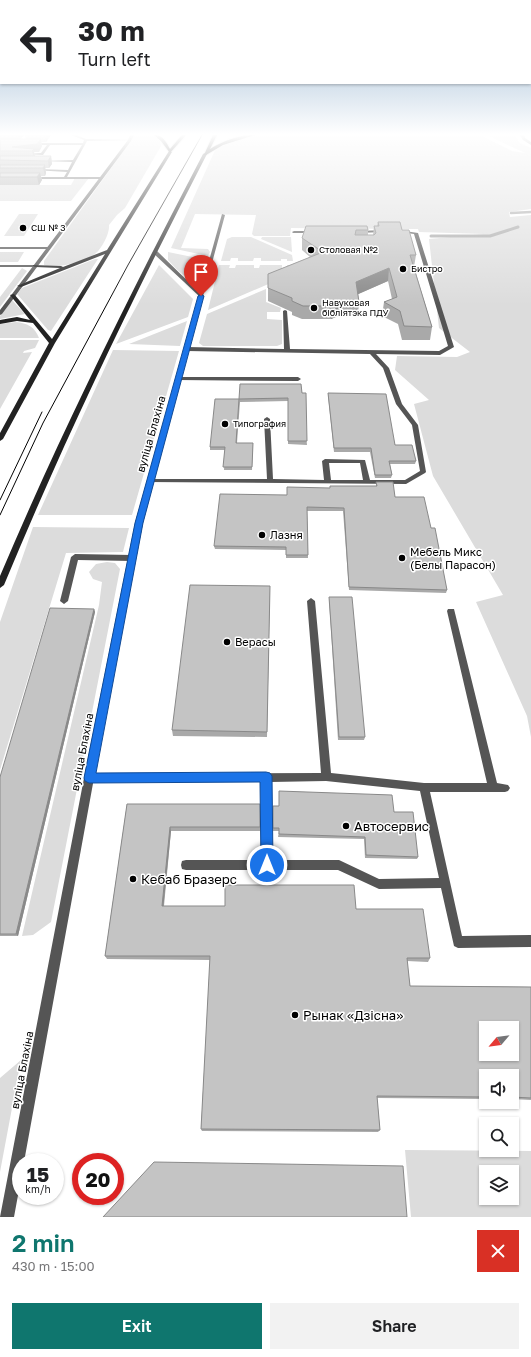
<!DOCTYPE html>
<meta charset="utf-8">
<style>
body{margin:0;font-family:"Golos Text",sans-serif;background:#f2f2f2;color:#202124;height:100vh;display:flex;flex-direction:column;font-size:15px;white-space:nowrap}
*{box-sizing:border-box;margin:0}
p{font-size:13px;color:#757577}
.icon{flex:none;width:22px;height:22px;fill:none;stroke:currentColor;stroke-width:2;stroke-linecap:round;stroke-linejoin:round}
.map{position:relative;height:1217px;overflow:hidden}
.drawer{display:flex;flex-direction:column;background:#fff;flex:1}
.drawer>*{flex:none}
.guide{position:absolute;left:0px;top:0px;width:531px;height:84px;box-shadow:0 1px 3px #0004;background:#fff;color:#202124;overflow:hidden}
.needle{width:26px;rotate:241deg}
.controls{position:absolute;left:479px;top:1021px;display:grid;gap:8px}
.controls a{display:grid;place-items:center;width:40px;height:40px;border-radius:0px;background:#fff;box-shadow:0 1px 3px #0004;font-size:20px}
.speed{position:absolute;left:12px;top:1153px;display:flex;gap:8px;font-size:20px;font-weight:700;text-align:center}
.speed>*{display:grid;place-content:center;width:52px;height:52px;border-radius:50%;background:#fff;box-shadow:0 1px 3px #0004;line-height:1}
.speed small{font-size:10px;font-weight:400}
.speed .limit{border:6px solid #d22;background:#fff;color:#111}
.pin{position:absolute;display:grid;place-items:center;width:34px;height:34px;color:#fff;margin:-41px -17px;border-radius:50% 50% 50% 0;rotate:-45deg;box-shadow:0 0 4px #0007}
.pin .icon{rotate:45deg}
.me{position:absolute;width:44px;margin:-22px;rotate:0deg;stroke-linejoin:round;filter:drop-shadow(0 0 3px #0008)}
.turn{display:flex;align-items:center;gap:14px;height:84px;padding:0 12px;font-size:18px}
.turn .icon{width:52px;height:52px;stroke-width:2.5}
.turn b{display:block;font-size:28px;line-height:34px}
.round{display:grid;place-items:center;flex:none;width:42px;height:42px;border-radius:0px;background:#f2f2f2}
.headline{display:flex;align-items:center;justify-content:space-between;height:68px;padding:0 12px}
h1{font-size:24px;font-weight:600;line-height:30px;color:#0f766e}
.primary-button{display:flex;gap:8px;margin-top:auto;padding:8px 12px}
.primary-button a{flex:1;height:46px;border-radius:0px;background:#0f766e;color:#fff;font-size:16px;font-weight:600;line-height:46px;text-align:center}
.primary-button a+a{background:#f2f2f2;color:#202124}
.map>svg:first-child{display:block}
.green{fill:#dcdcdc;fill-rule:evenodd}
.lines{fill:none;stroke-linecap:round;stroke-linejoin:round}
.stream-far1{stroke:#a3a3a3;stroke-width:2.5}
.stream{stroke:#a3a3a3;stroke-width:3}
.primary-casing{stroke:#dbdbdb;stroke-width:2}
.service{fill:#555;fill-rule:evenodd}
.minor{fill:#555;fill-rule:evenodd}
.tertiary{fill:#555;fill-rule:evenodd}
.secondary{fill:#222;fill-rule:evenodd}
.primary{fill:#000;fill-rule:evenodd}
.tram{stroke:#000;stroke-width:1}
.wall{fill:#a9a9a9}
.shaded-wall{fill:#898989}
.building{fill:#c4c4c4;stroke:#898989;fill-rule:evenodd}
.route{fill:#1a73e8;stroke:#114b97}
.poi-dot{fill:#000;stroke:#fff;stroke-width:1.5}
.labels{text-anchor:middle;stroke-width:3;stroke-linejoin:round;paint-order:stroke}
.far-poi-label{font-size:9px;fill:#000;stroke:#fff;text-anchor:start}
.street-label{font-size:11px;fill:#000;stroke:#fff}
.poi-label{font-size:11px;fill:#000;stroke:#fff;text-anchor:start}
.near-poi-label{font-size:13px;fill:#000;stroke:#fff;text-anchor:start}
</style>
<div class="map">
<svg width="531" height="1217" viewBox="0 0 531 1217">
<rect width="100%" height="100%" fill="#fff"/>
<path class="green" d="M135,135H153L160,140L161,146L125,208L117,215L109,225C110,233 102,248 96,253C87,261 55,270 44,265V261Z
M262,135H480L512,151L525,153L487,135H514L520,143L531,148V209L509,212L510,217L531,215V737L527,716L476,602L503,595L433,476L414,404L429,400L395,370L397,356L457,357L470,352L439,328L429,239L484,234L419,232L418,229H403L291,228L290,236H254L252,234L256,215L195,214L181,248L208,249L210,252L208,256L171,248L216,148L229,142Z
M75,178H89L71,201H0V185H71Z
M19,214H38L24,236H4Z
M232,237H251L292,255L293,261H287V259H281V261H261V258H254L253,261H238V258H231L230,261H221L227,239Z
M262,237H291L292,252L261,239Z
M0,252H24L18,262H0Z
M168,252L207,260L201,277C188,285 176,268 168,260Z
M95,259H98L51,331L48,330L17,294L22,288Z
M159,265L193,299L188,317L116,344Z
M219,265H230L229,268H235L236,265H254V268H259L260,265H282V268H287V265H294V273L208,310Z
M22,268L27,271L0,307V297Z
M266,289V302L281,308L280,312H267V319L282,320V344L277,346H203L199,343L207,314Z
M12,300L25,314L0,319V316Z
M187,321L180,346L129,344Z
M16,322C27,323 35,327 39,338H0V324Z
M0,340H39L35,348L24,351L23,353L32,352L0,409Z
M113,350L179,351L132,515H38Z
M33,527L129,528L123,552L66,553L0,770V622Z
M107,562L115,563L120,569L51,922L33,935L22,936L99,605L102,582L93,579L89,572L96,564Z
M21,1060L0,1172V1078Z
M405,1150L531,1151V1217H411ZM486,1172H512V1198H486Z"/>
<g class="lines">
<path class="stream-far1" d="M511,213L531,212"/>
<path class="stream" d="M431,236H490L518,227"/>
<g class="primary-casing">
<path id="primary" d="M154,135C163,135 166,142 170,149L182,135H186L170,153L161,141Z
M213,135H217L210,149C223,141 239,135 255,135L223,145L206,155H204Z"/>
</g>
<path class="service" d="M71,135H76L86,139L132,140L87,141L67,177H101L102,179H30L31,177H64L67,172L34,170L36,169L68,170L72,162L41,161L73,160L82,145H50L43,155L23,154L41,153L47,145H32L33,143H83L84,140Z
M520,135H524L525,138L531,142V145L523,140Z
M222,214L225,215L203,296L199,297Z
M385,230V232H384L357,233L355,232L357,231Z
M398,230L418,233L454,347L440,355L376,354L389,368L402,404L418,425L426,472L425,473L406,484L147,482V480L149,479H267L264,419L267,417L270,419L273,479L324,480L322,461L325,459L365,460L370,480H405L420,471L412,425L396,404L383,368L370,354L187,351L184,349L187,347L284,349L283,311L285,310L287,311L290,349L439,351L448,346L414,234L399,232H398ZM329,463H360L363,480H331Z
M294,231H314L316,232L314,233H293L292,232Z
M0,247H48L50,248L48,249H0Z
M0,265H35L37,266L35,267H0Z
M180,377H298L301,379L298,381L178,380L177,379Z
M75,554L132,555L136,558L132,561L78,560L68,601L64,604L60,601L71,557Z
M311,598L315,601L331,773L424,783H487L447,611L448,609H454L497,783L508,785L510,788L508,791L505,792H430L462,936L531,935V947L458,948L454,946L441,888L379,889L338,870H186L182,869L181,865L182,861L186,860H262L261,782H89L86,781L84,778L86,775L89,774L321,773L307,601ZM326,781L420,791L439,878L379,879L339,860H272L271,782Z"/>
<path class="minor" d="M153,251H157L203,296L143,523L94,778L24,1162H21V1179L14,1217H0L84,778L135,523L199,296L153,253Z"/>
<path class="tertiary" d="M130,135H134L131,141L2,314L0,315V310L128,140Z"/>
<path class="secondary" d="M169,151L172,152L55,343L3,439L0,441V433L49,343L33,323L17,321L0,324V320L17,317L30,320L10,295L14,294L52,339L105,254L21,287L17,286L60,268L35,267L33,266V265L61,266L63,267L107,250Z
M205,153L207,154C134,295 65,438 4,585L0,588V576C61,432 131,292 203,154Z"/>
<use href="#primary" class="primary"/>
<path class="tram" d="M0,500L42,412
M0,515L43,423L128,265L202,135"/>
</g>
<path class="wall" d="M0,135H24L21,139H26L25,135H51L46,142H41L42,146L39,152H34L35,156H51L52,164L49,168H45L46,173L45,176H41L42,180L39,185H0Z
M378,222L402,230L416,255L414,267L432,327L430,340H402L398,324L382,316L384,302L392,299L388,281L358,294L359,302L358,315H341L331,319H302L292,315V312L268,301V274L310,257L302,250V238L306,226L368,230V235H373L374,226H377Z
M301,384L307,445L288,444V401L240,402L237,443H253L252,470H224L225,450H210V447L239,399Z
M328,393L416,461L415,464H390L392,475L391,478H375L370,452H334L328,396Z
M376,482L395,497L431,528L447,590L446,593L349,590L343,511H307L308,558H286V550L215,549L214,546L287,495L330,488L376,486Z
M270,586L267,737L173,736L172,730Z
M329,597L365,737L364,740H338L329,600Z
M94,609L95,612L18,936H0V777Z
M127,804H260V831H171L164,906L356,909L430,958L428,962L407,961L410,986L531,987V1100L512,1099V1076H486V1099L377,1098L380,1130L378,1132L202,1131L201,1129L210,960L107,959L105,956Z
M279,806L394,812L418,857L417,859L365,858L364,839L278,837L279,831H273V809Z"/>
<path class="shaded-wall" d="M17,135H24L18,142Z
M45,135H51L46,142Z
M41,139L42,146L39,152H34L35,156L34,158L32,151L12,147Z
M51,156L52,164L49,168L48,161Z
M45,165L46,173L45,176L43,168Z
M40,173L42,180L39,185L37,177Z
M389,268L388,281L354,296L356,282Z
M342,302L341,315L331,319L332,306Z
M94,609L95,612L18,936L16,934Z
M170,827L171,831L163,910L162,906Z"/>
<path class="building" d="M0,139H41L37,144L12,147L34,149L32,151H0Z
M0,156H51L48,161L0,160Z
M0,165H45L43,168H0Z
M0,173H40L37,177H0Z
M378,222H400L402,230H409L416,255H410L432,327L404,326L400,311L384,302L397,297L389,268L356,282L359,302H342L332,306H303L292,301V298L268,288V274L323,252L302,238L306,226H367L368,230H356L355,235H374L376,233L374,226H379Z
M240,384H301L302,393H306L307,441H288V398L239,399Z
M328,393L386,394L395,445H412L416,461H389L392,475H375L371,448H334Z
M215,399H239L236,443H253L252,467H223L225,447H210Z
M376,482H393L395,497H424L431,528H435L447,590L349,587L344,508L307,507L308,555H286V547L214,546L220,494L287,495V487L330,488V486H377Z
M190,585L270,586L267,732L172,730Z
M329,597H352L365,737H339Z
M50,608L94,609L16,934H0V777Z
M279,791L392,795L394,812H413L418,857L366,855L365,837L279,834V828H273V806H279Z
M127,804H260V827H170L162,906H225V885H354L356,909H423L430,958H407L410,986L531,987V1098L512,1097V1076H486V1097L377,1096L380,1130L201,1129L210,956H105ZM486,1028H512V1054H486Z
M154,1162L403,1166L407,1217H103Z"/>
<linearGradient id="sky" x2="0" y2="1"><stop stop-color="#8cadcc"/><stop offset="0.44" stop-color="#fff"/><stop offset="1" stop-color="#fff" stop-opacity="0"/></linearGradient>
<rect width="531" height="305" fill="url(#sky)"/>
<path class="route" d="M201,294L204,296L143,523L96,773L266,772L270,773L272,776L273,865L271,869L267,871L263,869L261,865L260,782L89,783L85,781L84,778L135,523L198,296Z"/>
<g class="poi-dot">
<circle cx="23" cy="228" r="4"/>
<circle cx="311" cy="250" r="4"/>
<circle cx="403" cy="269" r="4"/>
<circle cx="314" cy="308" r="4"/>
<circle cx="225" cy="424" r="4"/>
<circle cx="262" cy="535" r="4"/>
<circle cx="402" cy="558" r="4"/>
<circle cx="227" cy="642" r="4"/>
<circle cx="346" cy="826" r="4"/>
<circle cx="133" cy="879" r="4"/>
<circle cx="295" cy="1015" r="4"/>
</g>
<g class="labels">
<g class="far-poi-label">
<text x="31" y="231">СШ № 3</text>
<text x="319" y="253">Столовая №2</text>
<text x="411" y="272">Бистро</text>
<text x="322" y="306">Навуковая<tspan x="322" dy="10">бібліятэка ПДУ</tspan></text>
<text x="233" y="427">Типография</text>
</g>
<g class="street-label">
<text transform="translate(151 434) rotate(-74)" y="4">вуліца Блахіна</text>
<text transform="translate(82 752) rotate(-79)" y="4">вуліца Блахіна</text>
<text transform="translate(22 1070) rotate(-79)" y="4">вуліца Блахіна</text>
</g>
<g class="poi-label">
<text x="270" y="539">Лазня</text>
<text x="410" y="556">Мебель Микс<tspan x="410" dy="13">(Белы Парасон)</tspan></text>
<text x="235" y="646">Верасы</text>
</g>
<g class="near-poi-label">
<text x="354" y="831">Автосервис</text>
<text x="141" y="884">Кебаб Бразерс</text>
<text x="303" y="1020">Рынак «Дзісна»</text>
</g>
</g>
</svg>
<div class="controls">
<a><svg class="needle" viewBox="-14 -14 28 28"><path d="M0-13l5 13h-10z" fill="#e53935"/><path d="M0 13l5-13h-10z" fill="#757577"/></svg></a>
<a><svg class="icon" aria-label="sound" viewBox="0 0 24 24"><path d="M4 9h4l5-4v14l-5-4H4zM17 9q2 3 0 6"/></svg></a>
<a><svg class="icon" aria-label="search" viewBox="0 0 24 24"><circle cx="10" cy="10" r="6"/><path d="M15 15l6 6"/></svg></a>
<a><svg class="icon" aria-label="layers" viewBox="0 0 24 24"><path d="M12 4l9 5-9 5-9-5zM3 14l9 5 9-5"/></svg></a>
</div>
<div class="speed"><div>15<small>km/h</small></div><div class="limit">20</div></div>
<div class="pin" style="left:201px;top:296px;background:#d93025"><svg class="icon" aria-label="arrive" viewBox="0 0 24 24"><path d="M6 21V4h12l-3 4 3 4H6"/></svg></div>
<svg class="me" style="left:267px;top:865px" viewBox="-20 -20 40 40"><circle r="17" fill="#1a73e8" stroke="#fff" stroke-width="3"/><path d="M0-11L8 9 0 5-8 9z" fill="#fff"/></svg>
<div class="guide">
<div class="turn"><svg class="icon" aria-label="left" viewBox="0 0 24 24"><path d="M17 20v-9H6M10 6l-5 5 5 5"/></svg><div><b>30 m</b>Turn left</div></div>
</div>
</div>
<section class="drawer">
<div class="headline"><div><h1>2 min</h1><p>430 m · 15:00</p></div><a class="round" style="background:#d93025;color:#fff"><svg class="icon" aria-label="close" viewBox="0 0 24 24"><path d="M6 6l12 12M18 6L6 18"/></svg></a></div>
<div class="primary-button"><a>Exit</a><a>Share</a></div>
</section>
